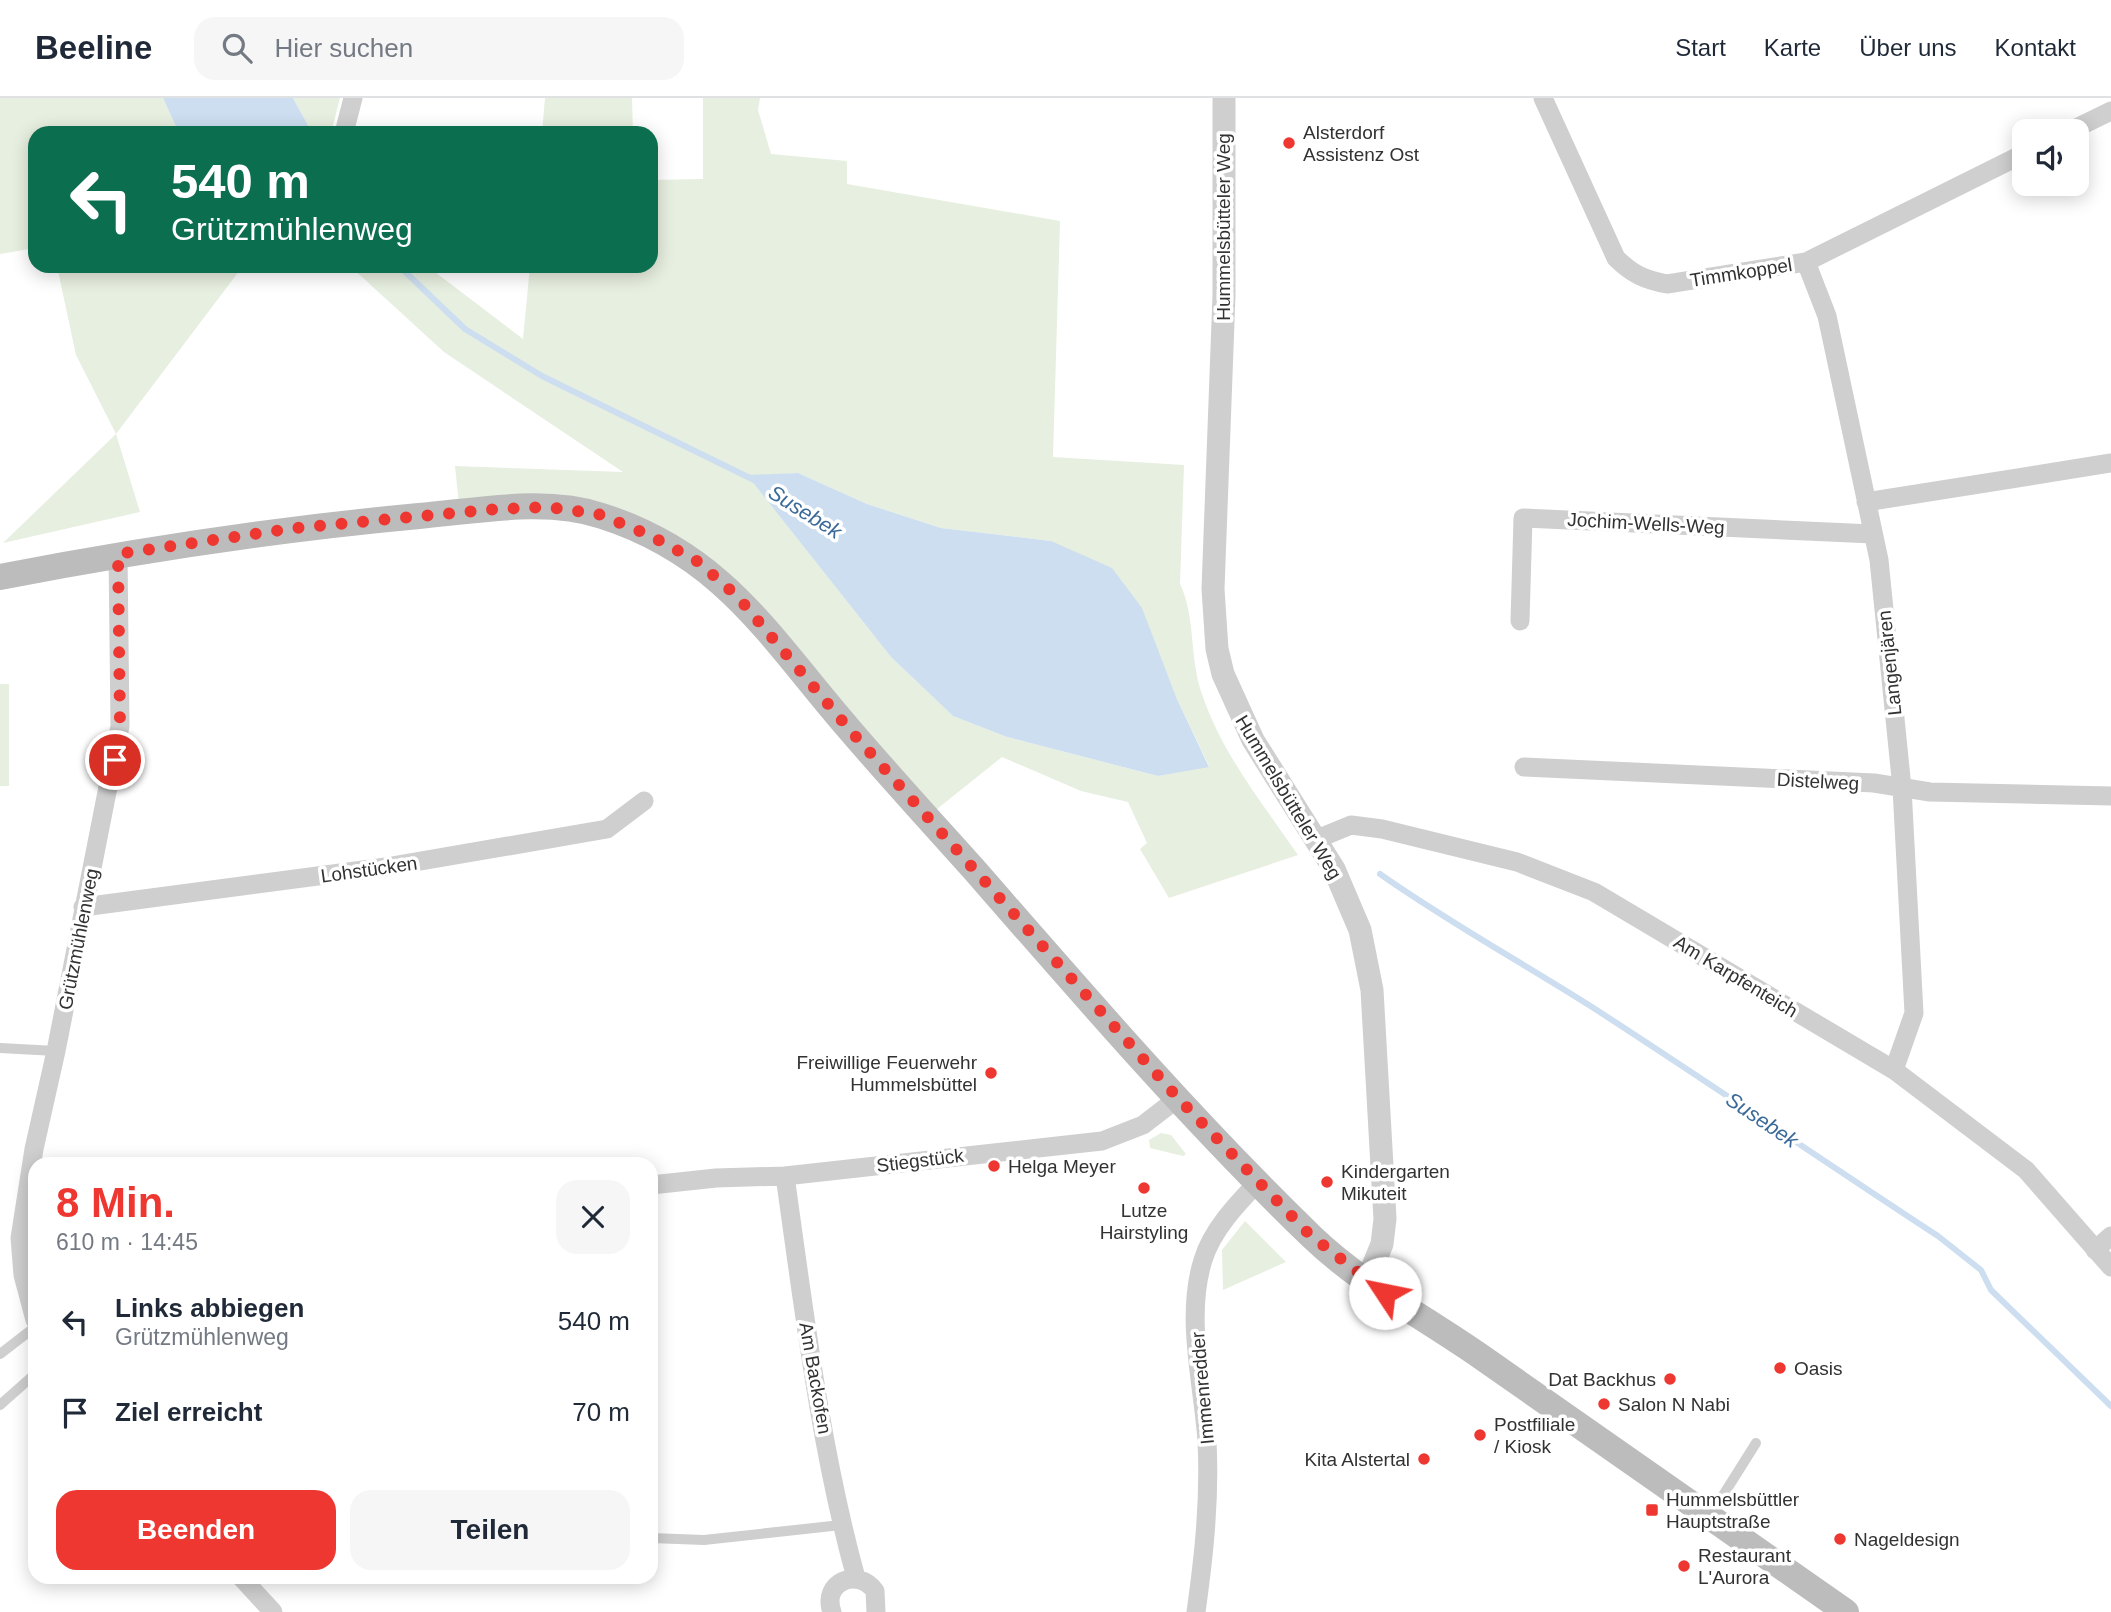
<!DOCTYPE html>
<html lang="de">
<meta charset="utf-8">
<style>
body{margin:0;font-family:Arial,sans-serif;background:#f6f6f7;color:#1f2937;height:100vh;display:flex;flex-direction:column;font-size:26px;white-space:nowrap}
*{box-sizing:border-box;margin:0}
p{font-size:23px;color:#747a83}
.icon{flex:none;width:38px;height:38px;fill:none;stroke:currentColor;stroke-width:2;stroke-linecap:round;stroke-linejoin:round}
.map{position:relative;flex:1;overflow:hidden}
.side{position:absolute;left:28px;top:1059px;width:630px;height:427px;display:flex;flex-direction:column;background:#fff;border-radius:21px;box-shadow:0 4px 18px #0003}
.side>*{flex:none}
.guide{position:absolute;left:28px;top:28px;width:630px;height:147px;border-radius:21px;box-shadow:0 4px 18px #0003;background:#0b6e4f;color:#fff;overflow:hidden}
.fabs{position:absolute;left:2012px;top:21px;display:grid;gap:14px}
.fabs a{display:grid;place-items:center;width:77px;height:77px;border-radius:14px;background:#fff;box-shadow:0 4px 18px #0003;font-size:35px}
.pin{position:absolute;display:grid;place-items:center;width:60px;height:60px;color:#fff;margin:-30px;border:4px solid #fff;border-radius:50%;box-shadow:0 2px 7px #0007}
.me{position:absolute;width:77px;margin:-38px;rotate:304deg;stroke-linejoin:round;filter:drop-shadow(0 0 5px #0008)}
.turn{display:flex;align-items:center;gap:24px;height:147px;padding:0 28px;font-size:32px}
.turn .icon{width:91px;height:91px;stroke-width:2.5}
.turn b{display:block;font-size:49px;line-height:60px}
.round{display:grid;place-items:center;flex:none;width:74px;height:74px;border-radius:21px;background:#f6f6f7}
.summary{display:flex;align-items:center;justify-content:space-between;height:119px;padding:0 28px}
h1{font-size:42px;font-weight:800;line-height:52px;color:#ed3730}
.cta{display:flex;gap:14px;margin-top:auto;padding:14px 28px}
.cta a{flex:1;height:80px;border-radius:21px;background:#ed3730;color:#fff;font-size:28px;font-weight:800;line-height:80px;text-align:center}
.cta a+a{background:#f6f6f7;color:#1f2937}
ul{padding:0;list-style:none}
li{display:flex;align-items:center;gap:21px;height:91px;padding:0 28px}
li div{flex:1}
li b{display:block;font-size:26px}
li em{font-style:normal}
header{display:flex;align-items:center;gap:42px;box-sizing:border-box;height:98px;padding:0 35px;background:#fff;border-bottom:2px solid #e0e1e3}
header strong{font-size:33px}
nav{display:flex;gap:38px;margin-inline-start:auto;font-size:24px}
.search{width:490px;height:63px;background:#f6f6f7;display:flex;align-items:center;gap:18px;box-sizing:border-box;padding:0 24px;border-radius:21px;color:#747a83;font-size:26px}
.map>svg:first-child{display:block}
.green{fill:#e7efe0;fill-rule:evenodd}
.water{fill:#ccdeef}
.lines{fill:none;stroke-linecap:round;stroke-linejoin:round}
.stream{stroke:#ccdeef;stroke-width:6}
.service{stroke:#cfcfcf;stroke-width:10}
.minor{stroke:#cfcfcf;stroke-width:19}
.tertiary{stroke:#cfcfcf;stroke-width:23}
.secondary{stroke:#bcbcbc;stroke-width:26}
.route{stroke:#ed3730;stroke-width:12;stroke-dasharray:0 21.6}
.poi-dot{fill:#ed3730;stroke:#fff;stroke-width:2.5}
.labels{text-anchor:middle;stroke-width:7;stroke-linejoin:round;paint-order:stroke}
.poi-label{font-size:19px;fill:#323232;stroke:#fff;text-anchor:start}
.street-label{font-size:19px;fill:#323232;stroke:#fff}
.water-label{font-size:21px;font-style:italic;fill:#3b6a99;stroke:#fff}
</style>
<header>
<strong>Beeline</strong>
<div class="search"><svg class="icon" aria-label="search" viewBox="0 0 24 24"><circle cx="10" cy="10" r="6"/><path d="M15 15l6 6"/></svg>Hier suchen</div>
<nav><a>Start</a><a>Karte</a><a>Über uns</a><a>Kontakt</a></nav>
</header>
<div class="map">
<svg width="2111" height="1514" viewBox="0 0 2111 1514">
<rect width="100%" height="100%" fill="#fff"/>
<path class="green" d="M0,0H163L179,35H35V150L0,156Z
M293,0H340L331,35H306L310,31Z
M545,0H632L633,35H542Z
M703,0H760L758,12L771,56L847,63V86L1060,123L1053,359L1184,367L1180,486C1196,519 1189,560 1202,596C1222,656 1263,706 1298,757L1169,800L1140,751L1147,745L1128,704L1081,693L1002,659L932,715L698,460L598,412L460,416L455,368L623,374L444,254L350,168H427L523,241L530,168H651V82L703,81ZM798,375L867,406L941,430L1051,443L1176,599L1209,668L1158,678L1007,639L953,618L891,559L748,378Z
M57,168H243L116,336L140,414L3,445L116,336L76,257Z
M0,586H9V688H0Z
M1161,1035L1171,1037L1186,1056L1183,1058L1150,1050L1149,1042Z
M1245,1123L1286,1164L1223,1192L1222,1152Z"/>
<path class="water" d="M163,0H293L310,31L306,35H179Z
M798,375L867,406L941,430L1051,443L1112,470L1142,510L1176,599L1209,669L1158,678L1007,639L953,618L891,559L747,377Z"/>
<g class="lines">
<path class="stream" d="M399,168L465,231L542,278L754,382
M1380,776C1448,824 1521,864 1592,909C1708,984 1822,1062 1938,1138L1981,1172L1991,1192L2111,1308"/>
<path class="service" d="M0,950L56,953
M0,1256L35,1229
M0,1307L35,1276
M1710,1418L1756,1345
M651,1440L704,1442L841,1427"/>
<path class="minor" d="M1543,0L1616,160C1632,176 1645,182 1667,186L1806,164L2025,55
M2070,33L2111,13
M344,35L353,0
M1806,164L1827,218L1879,462L1902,690L1914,915L1894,972
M1866,404L2111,365
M1520,523L1523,420L1873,436
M1524,669L1874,685L1930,694L2111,698
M1317,741L1351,727L1382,731L1517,764L1594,794L1894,972L2026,1072L2111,1169
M83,809L386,769L607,731L644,703
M785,1078C804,1212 820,1349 856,1480
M651,1087L716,1080L785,1078L1102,1043L1143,1027L1178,1000
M2095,1152L2111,1138
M35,1222L23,1177L20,1140L34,1051L56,953L120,628L118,456
M241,1479L273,1514
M832,1514C821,1484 858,1469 875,1493L876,1514
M1196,1514C1204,1457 1210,1401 1207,1343C1203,1285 1185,1219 1203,1162C1212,1132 1237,1106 1258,1084"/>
<path class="tertiary" d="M1224,0V197L1213,491L1217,551L1223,576L1253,642L1334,771L1360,832L1372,892L1385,1121L1382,1146L1367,1183"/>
<path class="secondary" d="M0,479C139,452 278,431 419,418C478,413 545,399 602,418C724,457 770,540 849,631C891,680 935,728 978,776C1086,900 1194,1025 1312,1139C1361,1186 1424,1219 1480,1258C1602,1344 1724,1429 1846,1514"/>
</g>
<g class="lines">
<path class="route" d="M115,662L120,628L118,456L295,430L498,411L548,409L598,416L647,436L697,463L738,499L849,631L1178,1000L1310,1137L1385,1195"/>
</g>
<g class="poi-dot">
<circle cx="1289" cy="45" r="7"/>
<circle cx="991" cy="975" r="7"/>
<circle cx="994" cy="1068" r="7"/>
<circle cx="1327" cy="1084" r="7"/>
<circle cx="1144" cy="1090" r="7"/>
<circle cx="1780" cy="1270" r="7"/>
<circle cx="1670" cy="1281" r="7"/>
<circle cx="1604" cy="1306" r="7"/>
<circle cx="1480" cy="1337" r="7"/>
<circle cx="1424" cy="1361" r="7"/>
<rect x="1645" y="1405" width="14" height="14" rx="3.5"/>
<circle cx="1840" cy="1441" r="7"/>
<circle cx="1684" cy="1468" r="7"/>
</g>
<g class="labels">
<g class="poi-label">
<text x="1303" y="41">Alsterdorf<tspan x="1303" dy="22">Assistenz Ost</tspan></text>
<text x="977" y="971" text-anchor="end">Freiwillige Feuerwehr<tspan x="977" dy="22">Hummelsbüttel</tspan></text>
<text x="1008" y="1075">Helga Meyer</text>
<text x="1341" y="1080">Kindergarten<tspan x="1341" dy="22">Mikuteit</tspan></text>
<text x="1144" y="1119" text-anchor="middle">Lutze<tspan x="1144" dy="22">Hairstyling</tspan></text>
<text x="1794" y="1277">Oasis</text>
<text x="1656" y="1288" text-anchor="end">Dat Backhus</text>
<text x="1618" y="1313">Salon N Nabi</text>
<text x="1494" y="1333">Postfiliale<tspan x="1494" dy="22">/ Kiosk</tspan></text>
<text x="1410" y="1368" text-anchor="end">Kita Alstertal</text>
<text x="1666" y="1408">Hummelsbüttler<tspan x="1666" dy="22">Hauptstraße</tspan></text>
<text x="1854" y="1448">Nageldesign</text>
<text x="1698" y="1464">Restaurant<tspan x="1698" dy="22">L'Aurora</tspan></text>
</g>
<g class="street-label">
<text transform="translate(1223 129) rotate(-90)" y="7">Hummelsbütteler Weg</text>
<text transform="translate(1741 174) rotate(-9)" y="7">Timmkoppel</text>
<text transform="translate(1646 425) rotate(3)" y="7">Jochim-Wells-Weg</text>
<text transform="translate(1889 565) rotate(-96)" y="7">Langenjären</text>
<text transform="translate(1818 683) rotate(3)" y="7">Distelweg</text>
<text transform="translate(1289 699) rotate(59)" y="7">Hummelsbütteler Weg</text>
<text transform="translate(369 771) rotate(-8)" y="7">Lohstücken</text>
<text transform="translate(78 841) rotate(-79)" y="7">Grützmühlenweg</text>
<text transform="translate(1736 878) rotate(31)" y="7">Am Karpfenteich</text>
<text transform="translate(920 1062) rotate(-7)" y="7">Stiegstück</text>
<text transform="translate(816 1280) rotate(80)" y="7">Am Backofen</text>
<text transform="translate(1202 1290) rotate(-95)" y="7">Immenredder</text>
</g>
<g class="water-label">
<text transform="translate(805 414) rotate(32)" y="7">Susebek</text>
<text transform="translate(1762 1022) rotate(34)" y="7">Susebek</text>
</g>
</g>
</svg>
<div class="fabs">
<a><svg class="icon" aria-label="sound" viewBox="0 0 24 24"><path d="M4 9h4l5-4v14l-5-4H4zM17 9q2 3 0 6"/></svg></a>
</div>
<div class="pin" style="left:115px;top:662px;background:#d93025"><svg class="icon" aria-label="arrive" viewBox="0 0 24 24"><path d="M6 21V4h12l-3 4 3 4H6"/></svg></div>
<svg class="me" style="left:1385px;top:1195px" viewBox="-20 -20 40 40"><circle r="19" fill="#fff"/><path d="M0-13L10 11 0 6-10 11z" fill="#ed3730"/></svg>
<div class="guide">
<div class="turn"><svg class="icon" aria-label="left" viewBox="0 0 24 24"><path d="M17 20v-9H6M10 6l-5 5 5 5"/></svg><div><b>540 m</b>Grützmühlenweg</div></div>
</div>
<section class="side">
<div class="summary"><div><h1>8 Min.</h1><p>610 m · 14:45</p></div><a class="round"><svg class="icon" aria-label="close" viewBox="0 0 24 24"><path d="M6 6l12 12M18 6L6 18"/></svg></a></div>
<ul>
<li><svg class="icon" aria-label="left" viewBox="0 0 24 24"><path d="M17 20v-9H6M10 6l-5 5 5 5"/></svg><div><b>Links abbiegen</b><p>Grützmühlenweg</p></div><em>540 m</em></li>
<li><svg class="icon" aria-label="arrive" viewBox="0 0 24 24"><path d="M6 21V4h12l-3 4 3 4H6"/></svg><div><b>Ziel erreicht</b></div><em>70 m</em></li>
</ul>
<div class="cta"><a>Beenden</a><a>Teilen</a></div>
</section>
</div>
